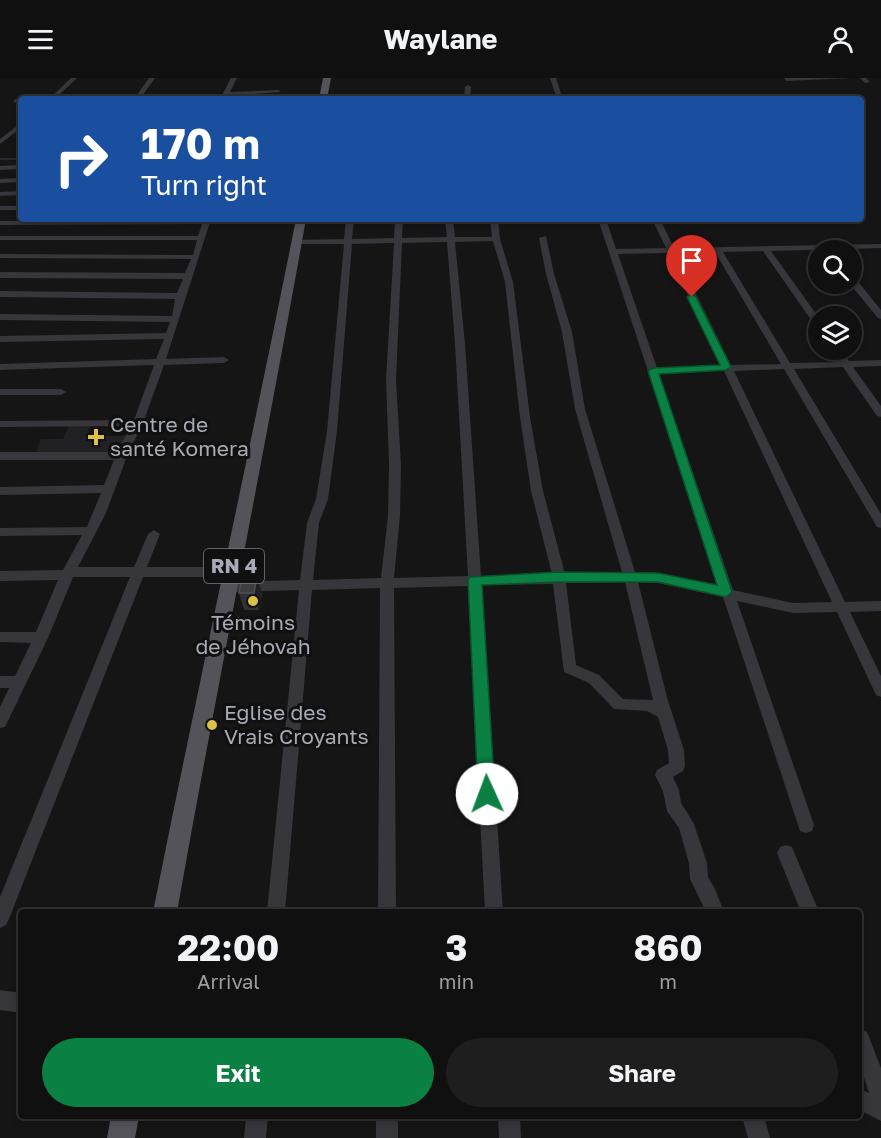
<!DOCTYPE html>
<meta charset="utf-8">
<style>
body{margin:0;font-family:"Golos Text",sans-serif;background:#1e1e1e;color:#f1f3f6;height:100vh;display:flex;flex-direction:column;font-size:22px;white-space:nowrap}
*{box-sizing:border-box;margin:0}
p{font-size:20px;color:#9c9d9f}
.icon{flex:none;width:33px;height:33px;fill:none;stroke:currentColor;stroke-width:2;stroke-linecap:round;stroke-linejoin:round}
.map{position:relative;flex:1;overflow:hidden}
.side{position:absolute;left:18px;top:831px;width:844px;height:210px;display:flex;flex-direction:column;background:#101010;border-radius:6px;box-shadow:0 3px 9px #0003,0 0 0 2px #303030}
.side>*{flex:none}
.hud{position:absolute;left:18px;top:18px;width:846px;height:126px;border-radius:6px;box-shadow:0 3px 9px #0003,0 0 0 2px #303030;background:#1a4fa0;color:#fff;overflow:hidden}
.tools{position:absolute;left:808px;top:162px;display:grid;gap:12px}
.tools a{display:grid;place-items:center;width:54px;height:54px;border-radius:50%;background:#101010;box-shadow:0 3px 9px #0003,0 0 0 2px #303030;font-size:30px}
.pin{position:absolute;display:grid;place-items:center;width:51px;height:51px;color:#fff;margin:-62px -26px;border-radius:50% 50% 50% 0;rotate:-45deg;box-shadow:0 0 6px #0007}
.pin .icon{rotate:45deg}
.me{position:absolute;width:66px;margin:-33px;rotate:358deg;stroke-linejoin:round;filter:drop-shadow(0 0 4px #0008)}
.turn{display:flex;align-items:center;gap:21px;height:126px;padding:0 24px;font-size:27px}
.turn .icon{width:78px;height:78px;stroke-width:2.5}
.turn b{display:block;font-size:42px;line-height:51px}
.eta{display:flex;justify-content:space-evenly;align-items:center;height:102px;text-align:center}
.eta b{font-size:36px;font-weight:700;line-height:42px}
.action{display:flex;gap:12px;margin-top:auto;padding:12px 24px}
.action a{flex:1;height:69px;border-radius:36px;background:#0b8043;color:#fff;font-size:24px;font-weight:700;line-height:69px;text-align:center}
.action a+a{background:#1e1e1e;color:#f1f3f6}
header{display:flex;justify-content:space-between;align-items:center;height:78px;padding:0 24px;background:#101010;font-size:27px;font-weight:700}
.map>svg:first-child{display:block}
.built{fill:#212123}
.lines{fill:none;stroke-linecap:round;stroke-linejoin:round}
.stream{stroke:#2c3138;stroke-width:1.5}
.minor{fill:#36363b;fill-rule:evenodd}
.major{fill:#535359;fill-rule:evenodd}
.wall{fill:#313134}
.shaded-wall{fill:#202022}
.building{fill:#3e3e42;stroke:#4e4f54;stroke-width:1.5}
.route{fill:#0b8043;stroke:#07532c;stroke-width:1.5}
.poi-dot{fill:#dcc047;stroke:#101011;stroke-width:2}
.labels{text-anchor:middle;stroke-width:6;stroke-linejoin:round;paint-order:stroke}
.shield{fill:#101011;stroke:#7a7c84;stroke-width:1.5}
.shield-label{font-size:20px;font-weight:bold;fill:#a8aab5}
.poi-label{font-size:21px;fill:#a8aab5;stroke:#101011;text-anchor:start}
</style>
<header><svg class="icon" aria-label="menu" viewBox="0 0 24 24"><path d="M4 6h16M4 12h16M4 18h16"/></svg>Waylane<svg class="icon" aria-label="person" viewBox="0 0 24 24"><circle cx="12" cy="8" r="4"/><path d="M4 21q1-7 8-7t8 7"/></svg></header>
<div class="map">
<svg width="881" height="1060" viewBox="0 0 881 1060">
<rect width="100%" height="100%" fill="#151516"/>
<path class="built" d="M70,346H91L86,358H129L120,375L36,374L41,361H63Z"/>
<g class="lines">
<path class="stream" d="M0,81H21"/>
<path class="minor" d="M71,0H77L55,21H49Z
M149,0H155L140,21H134Z
M231,0H237L230,14L278,12L281,14L228,18L226,21H220Z
M550,0H556L561,16L625,18L607,21H557Z
M784,0H852L786,3Z
M860,0H866L870,4L865,5Z
M468,7L471,9L470,21H464L465,9Z
M502,17L504,18L506,21H500L499,19Z
M15,21H21V25L13,24Z
M21,45V50L0,66V61Z
M21,87V91L0,92V88Z
M21,100V104L0,105V101Z
M21,113V117L0,118V114Z
M0,128H21V132H0Z
M211,141L166,281L224,279L229,282L224,285L164,287L143,345L127,378L106,435L78,489H134L148,456L154,452L160,456L147,489H232L238,494L232,499H143L9,841L6,847L0,850V819L130,499H73L48,560L5,649L0,650V629L9,610H0V598H15L31,565L0,564V554H36L58,502L0,503V493L63,492L82,457L0,458V450L87,449L101,415L0,417V409L104,407L114,382H0V374H117L131,348L0,349V343L134,342L154,287L0,292V286L156,281L164,261L0,264V258L166,255L170,244L0,242V236L172,238L175,221L0,219V213L177,215L183,201L0,200V194L185,195L191,181L0,180V176L193,177L197,162H0V158H198L202,146L0,147V143Z
M346,141H354L352,161L394,160L395,141H403L402,160L447,159L445,141H453L455,159H492L490,141H498L500,161L513,204L530,339L543,413L565,496L622,494L575,331L562,254L546,196L539,160L546,158L554,196L572,254L585,331L635,494L658,495L719,509L598,141H606L616,171L666,170L652,141H660L674,170L881,166V170L771,173L819,240V250L816,249L763,173L723,174L790,285L839,284L832,272H841L849,283L881,282V288L853,289L881,328V339L877,338L843,289L794,291L881,436V450L877,449L784,291L734,293L845,524L881,523V533L850,534L881,598V619L876,617L837,534L793,535L737,523L814,747L812,753L806,755L800,753L798,747L723,519L658,505L638,504L668,623L684,672L685,688L683,693L673,699L679,712L681,725L694,746L707,785L708,799L715,811L724,834H706L690,801L689,785L679,750L667,733L663,713L655,697L657,692L669,685L668,672L658,639L647,633L614,631L589,605L564,594L553,506L482,507L503,834H485L468,508L394,510L396,834H378L380,510L312,512L285,834H267L299,512L229,514L222,509L229,504L300,502L307,445L316,421L327,353L344,166H296L292,164L296,162L344,161ZM493,163L505,204L520,339L531,413L552,496L481,498L465,266L455,164ZM447,164L455,266L468,498L394,500L400,438L401,387L396,302L402,165ZM394,165L386,302L389,387L388,438L381,500L313,502L319,445L328,421L337,353L352,166ZM715,174L781,286L731,287L676,175ZM668,175L721,288L657,290L618,176ZM724,293L832,524L793,525L733,512L659,296ZM625,504L653,622L623,621L599,597L576,587L566,505Z
M852,199L855,200L881,232V241L878,240L850,206Z
M0,311H61L66,314L61,317H0Z
M786,767L792,769L819,834H801L777,775L780,769Z
M0,912L21,915V935L0,932Z
M860,951L867,954L881,990V1043L860,1032V1011L869,1015L860,987Z
M246,1038H268L266,1060H244Z
M376,1038H398V1060H376Z
M498,1038H520L521,1060H499Z
M742,1038H764L770,1060H748Z"/>
<path class="major" d="M323,0H331L327,21H319Z
M296,141H306C265,372 218,603 177,834H153C199,603 250,372 296,141Z
M111,1038H139L135,1060H107Z"/>
</g>
<path class="wall" d="M257,498L262,515L259,532H244L239,515Z"/>
<path class="shaded-wall" d="M257,498L262,515L259,532L254,515Z"/>
<path class="building" d="M242,498H257L254,515H239Z"/>
<path class="route" d="M692,216L696,219L731,289L726,292L659,296L732,514L726,519L658,504H559L482,507L495,716L492,721L487,723L481,721L478,716L468,502L470,499L559,494L658,495L717,507L648,293L653,290L720,287L687,219Z"/>
<g class="poi-dot">
<path d="M93 350h6v6h6v6h-6v6h-6v-6h-6v-6h6z"/>
<circle cx="253" cy="523" r="6"/>
<circle cx="212" cy="647" r="6"/>
</g>
<g class="labels">
<rect class="shield" x="204" y="471" width="60" height="34" rx="4.5"/>
<g class="shield-label">
<text x="234" y="495">RN 4</text>
</g>
<g class="poi-label">
<text x="110" y="354">Centre de<tspan x="110" dy="24">santé Komera</tspan></text>
<text x="253" y="552" text-anchor="middle">Témoins<tspan x="253" dy="24">de Jéhovah</tspan></text>
<text x="224" y="642">Eglise des<tspan x="224" dy="24">Vrais Croyants</tspan></text>
</g>
</g>
</svg>
<div class="tools">
<a><svg class="icon" aria-label="search" viewBox="0 0 24 24"><circle cx="10" cy="10" r="6"/><path d="M15 15l6 6"/></svg></a>
<a><svg class="icon" aria-label="layers" viewBox="0 0 24 24"><path d="M12 4l9 5-9 5-9-5zM3 14l9 5 9-5"/></svg></a>
</div>
<div class="pin" style="left:692px;top:219px;background:#d93025"><svg class="icon" aria-label="arrive" viewBox="0 0 24 24"><path d="M6 21V4h12l-3 4 3 4H6"/></svg></div>
<svg class="me" style="left:487px;top:716px" viewBox="-20 -20 40 40"><circle r="19" fill="#fff"/><path d="M0-13L10 11 0 6-10 11z" fill="#0b8043"/></svg>
<div class="hud">
<div class="turn"><svg class="icon" aria-label="right" viewBox="0 0 24 24"><path d="M7 20v-9h11M14 6l5 5-5 5"/></svg><div><b>170 m</b>Turn right</div></div>
</div>
<section class="side">
<div class="eta">
<div><b>22:00</b><p>Arrival</p></div>
<div><b>3</b><p>min</p></div>
<div><b>860</b><p>m</p></div>
</div>
<div class="action"><a>Exit</a><a>Share</a></div>
</section>
</div>
